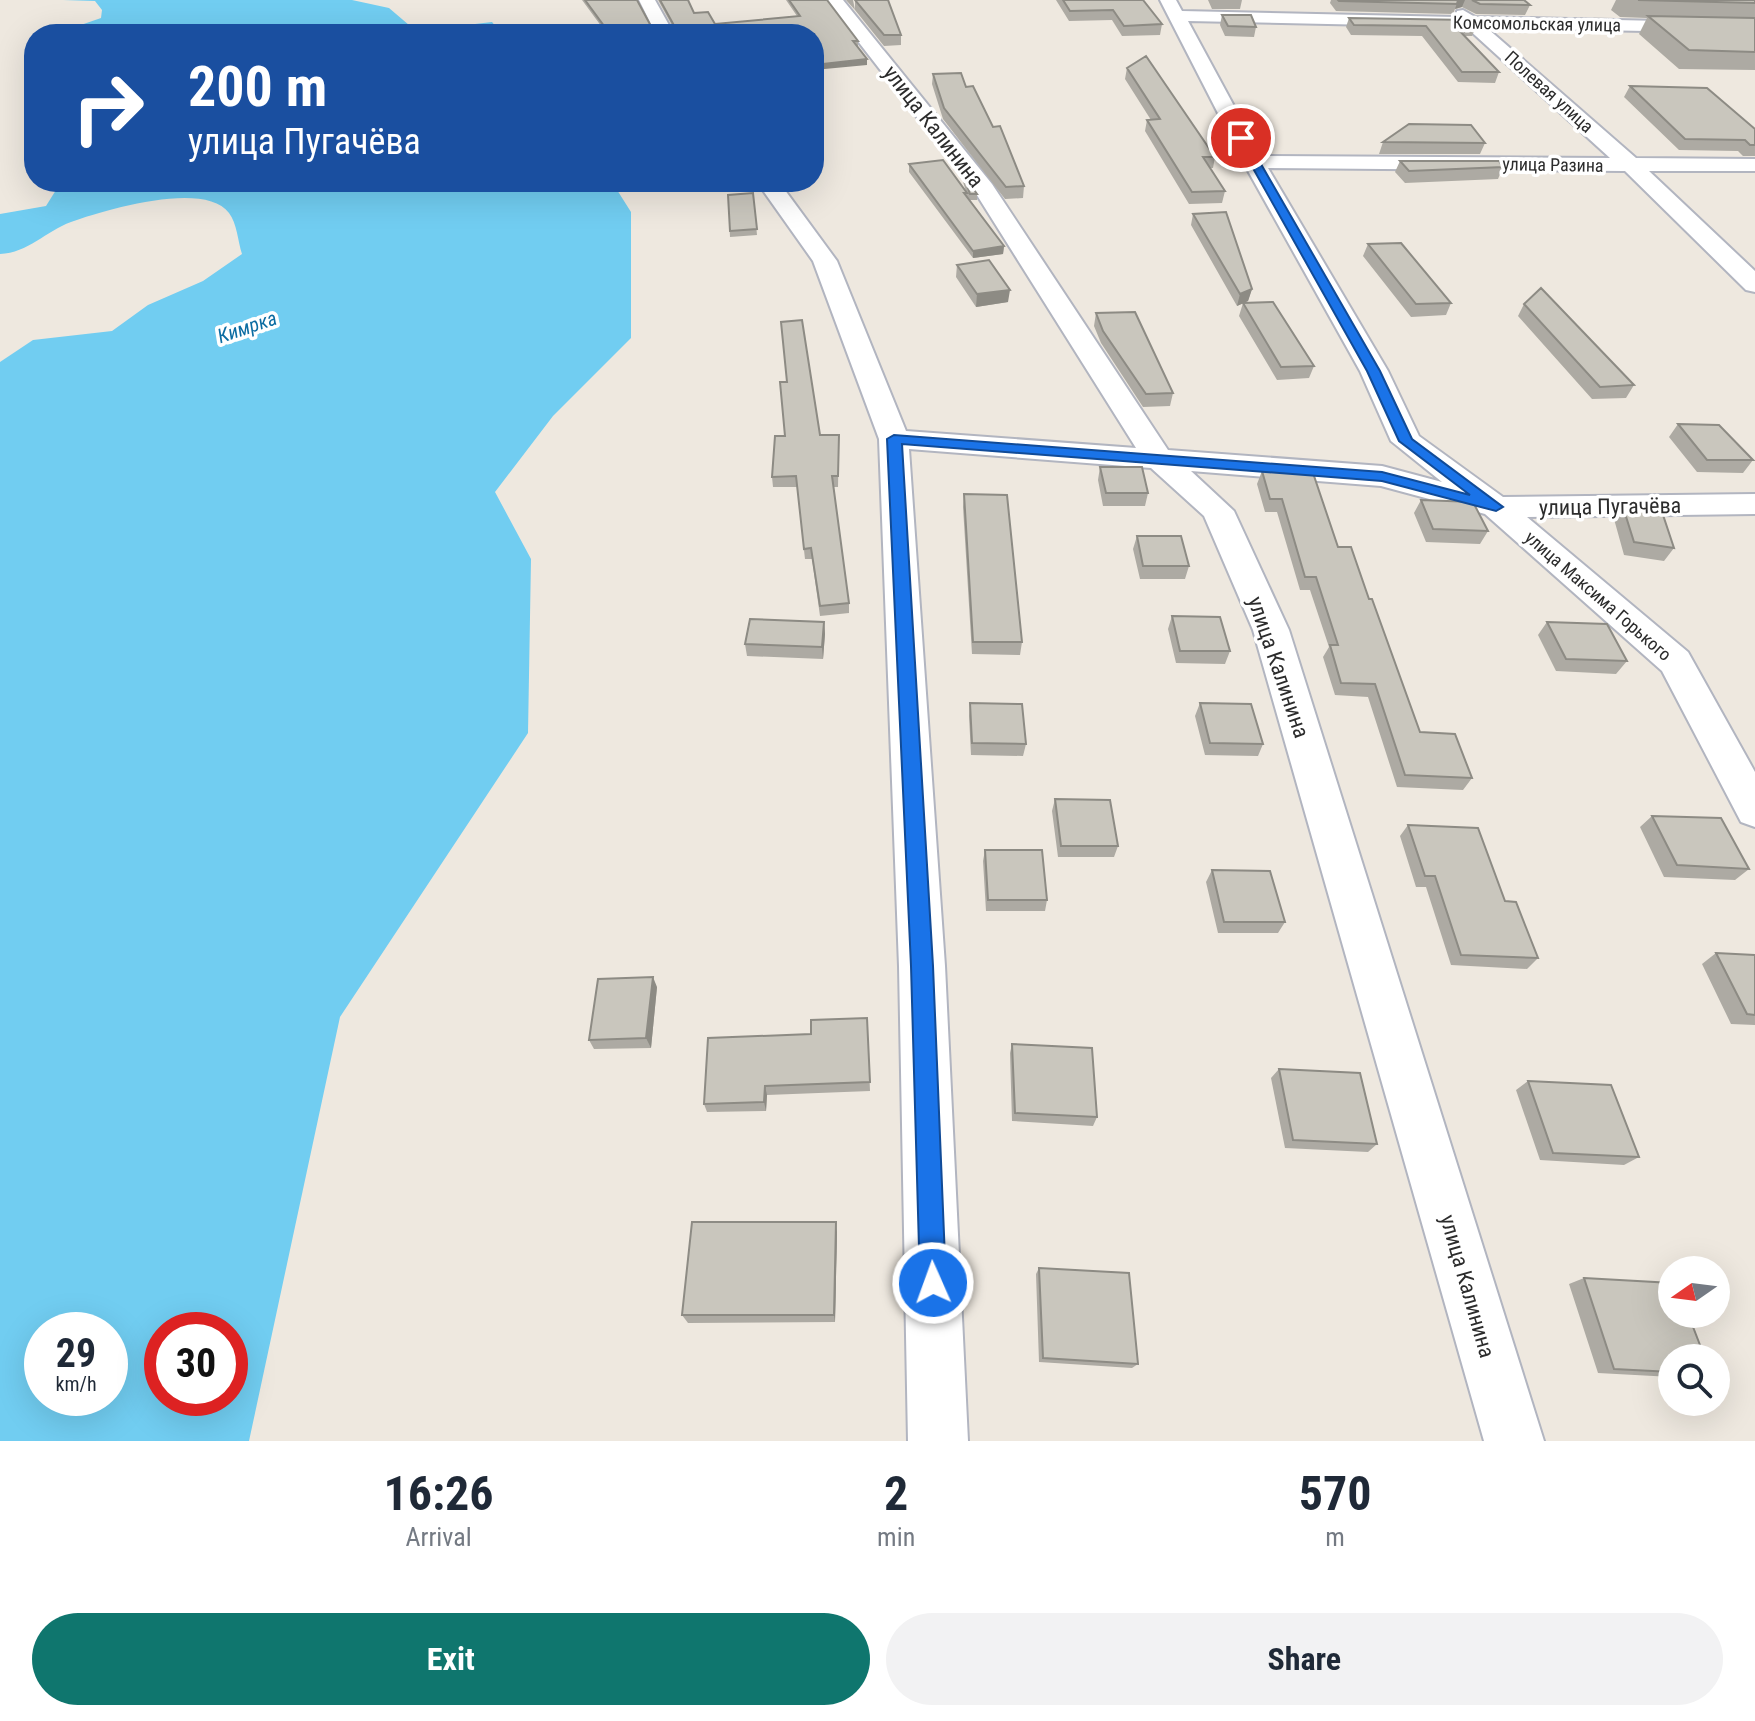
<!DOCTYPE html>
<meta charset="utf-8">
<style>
body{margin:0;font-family:"Roboto Condensed",sans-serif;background:#f2f2f3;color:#1f2937;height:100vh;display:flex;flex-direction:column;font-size:30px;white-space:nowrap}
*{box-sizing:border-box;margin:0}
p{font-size:26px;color:#747a83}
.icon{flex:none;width:44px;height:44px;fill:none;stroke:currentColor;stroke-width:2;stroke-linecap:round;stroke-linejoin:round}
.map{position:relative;height:1441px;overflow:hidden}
.drawer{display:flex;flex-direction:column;background:#fff;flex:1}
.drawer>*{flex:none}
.banner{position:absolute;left:24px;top:24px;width:800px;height:168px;border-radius:32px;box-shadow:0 8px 32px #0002;background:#1a4fa0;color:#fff;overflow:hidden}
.needle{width:52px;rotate:256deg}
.controls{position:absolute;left:1658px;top:1256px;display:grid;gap:16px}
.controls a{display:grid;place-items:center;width:72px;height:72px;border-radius:50%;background:#fff;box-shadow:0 8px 32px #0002;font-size:40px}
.speed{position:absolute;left:24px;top:1312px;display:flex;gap:16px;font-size:40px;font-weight:700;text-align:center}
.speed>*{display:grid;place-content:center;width:104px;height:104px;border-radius:50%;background:#fff;box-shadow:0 8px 32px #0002;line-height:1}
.speed small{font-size:20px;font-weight:400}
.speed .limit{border:12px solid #d22;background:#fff;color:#111}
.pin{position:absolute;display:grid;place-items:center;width:68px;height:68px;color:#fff;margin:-34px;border:4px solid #fff;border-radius:50%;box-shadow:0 2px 8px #0007}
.me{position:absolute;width:88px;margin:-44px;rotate:358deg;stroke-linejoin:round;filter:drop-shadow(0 0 6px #0008)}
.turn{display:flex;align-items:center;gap:28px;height:168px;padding:0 32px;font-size:36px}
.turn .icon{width:104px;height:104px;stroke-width:2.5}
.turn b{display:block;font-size:56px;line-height:68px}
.eta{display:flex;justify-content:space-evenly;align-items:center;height:136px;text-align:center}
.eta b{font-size:48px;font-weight:700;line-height:56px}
.action{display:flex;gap:16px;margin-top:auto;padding:16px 32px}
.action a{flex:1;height:92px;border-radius:48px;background:#0f766e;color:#fff;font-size:32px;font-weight:700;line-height:92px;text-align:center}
.action a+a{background:#f2f2f3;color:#1f2937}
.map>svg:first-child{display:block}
.water{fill:#71cdf1;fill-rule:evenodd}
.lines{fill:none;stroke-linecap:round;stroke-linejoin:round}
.minor-casing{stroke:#b2b5c0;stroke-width:4}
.minor{fill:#fff;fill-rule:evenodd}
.wall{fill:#adaaa3}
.shaded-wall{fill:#8d8b84}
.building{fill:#c9c6bd;stroke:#8d8b84;stroke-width:2}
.route{fill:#1a73e8;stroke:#114b97;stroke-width:2}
.labels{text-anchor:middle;stroke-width:7;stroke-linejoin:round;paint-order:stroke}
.far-street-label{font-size:18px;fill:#2c2c2c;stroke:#fff}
.far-water-label{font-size:20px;font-style:italic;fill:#0b6ca2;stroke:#fff}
.street-label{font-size:22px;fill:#2c2c2c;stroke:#fff}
</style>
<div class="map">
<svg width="1755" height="1441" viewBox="0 0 1755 1441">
<rect width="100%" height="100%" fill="#eee8df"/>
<path class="water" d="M63,0H352L389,8L416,31L492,22L502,34H120V30L73,34L72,28L101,18L102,10L95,1Z
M61,182H612L631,212V338L553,416L495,492L531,559L528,733L340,1017L249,1441H0V362L33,340L112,331L148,305L203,281L242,254C238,242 237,223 229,213C205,180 104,210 71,222C46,231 28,253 0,254V214L46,206ZM42,1330H110V1398H42ZM162,1330H230V1398H162Z"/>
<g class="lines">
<g class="minor-casing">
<path id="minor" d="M639,0H655L674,34H656Z
M826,0H843L992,184L1168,450L1382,466L1442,482L1391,441L1360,371L1243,162L1160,0H1176L1182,11L1456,17L1457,11L1463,10L1475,17L1755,23V33L1487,28L1636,158L1755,159V171H1649L1755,271V292L1746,290L1625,171L1268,168L1388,371L1419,436L1503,497L1755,494V514L1527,517L1688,652L1755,772V827L1741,822L1662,671L1485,514L1381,486L1191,471L1234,511L1289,630L1544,1441H1484L1253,630L1204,516L1151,468L909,449L945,966L968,1441H908L899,966L879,439L813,261L757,182H779L837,261L906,431L1136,448L975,192ZM1188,21L1466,27L1610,158L1261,156Z"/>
</g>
<use href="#minor" class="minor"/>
</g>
<path class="wall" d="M582,0H637L653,30L674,29L658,0H688L694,13L715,24L797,16L786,0H827L858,41V46L857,47L867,59V65L814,34H607Z
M846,0H853L855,10Z
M855,0L901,35V45L884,46L855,10Z
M1056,0H1143L1162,24L1160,35L1122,36L1112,20L1069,21Z
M1208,0H1242L1240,9H1212Z
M1331,0H1524L1530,5L1525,15L1476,14L1462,7L1455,9L1453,14L1336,11L1330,3Z
M1616,0H1755V70L1679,69L1639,34L1647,18L1620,17L1611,10Z
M1222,15L1256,27L1254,37L1225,36L1220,25Z
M1349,18L1476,27L1472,36H1464L1499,72L1495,83L1458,82L1422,36L1351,35L1346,27Z
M1127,68L1215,157L1213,168H1210L1225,191L1222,203L1189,204L1145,131L1147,120H1151L1125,79Z
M933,74L966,87L993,127L1024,186L1023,198L1005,199L943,119L932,84Z
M1630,86L1755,129V156H1743L1738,151L1679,150L1624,97Z
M1383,142L1485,143L1480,154H1379Z
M1400,161L1503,167L1498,179L1405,183L1395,172Z
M909,164L966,191L963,182L964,176L977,194V200H970L1004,246L1003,254L973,258L909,172Z
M753,193L757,235L730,237L728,195Z
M1193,214L1252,289L1248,301L1237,306L1191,225Z
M1368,244L1451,303L1446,315L1411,317L1363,256Z
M957,265L1008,302L976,307L956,277Z
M1243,303L1314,366L1309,378L1277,380L1239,316Z
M1524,304L1634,385L1626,398L1592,399L1518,316Z
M1096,313L1173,393L1170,406L1143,407L1101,343L1094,326Z
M1678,424L1753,460L1743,473L1697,472L1669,437Z
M820,435H839L838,487H833L849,603V613L820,616L812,559H805L797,487H773L772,477Z
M1100,467L1148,493L1145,506H1103L1098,480Z
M1262,471L1338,547L1369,599L1420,732L1472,778L1463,790L1397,787L1368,697L1335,695L1323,657L1329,647L1310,590H1300L1277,512H1265L1257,484Z
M964,494L1022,642L1020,655L972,654L963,507Z
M1421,500L1488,531L1480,544L1426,542L1414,513Z
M1623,507L1674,548L1664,561L1624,555L1614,519Z
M1137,536L1189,566L1185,579H1140L1133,549Z
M1172,616L1230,651L1225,664L1176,663L1168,629Z
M824,622L825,634L823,659L747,656L745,644Z
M1547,622L1627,661L1616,674L1556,671L1538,635Z
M970,703L1026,744L1023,756L971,755L969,716Z
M1200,703L1263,744L1258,756L1205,755L1195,716Z
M1055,799L1118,846L1114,857H1058L1052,811Z
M1652,816L1749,869L1735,880L1664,877L1640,827Z
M1408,825L1505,901L1538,958L1527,969L1451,965L1426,887H1416L1400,836Z
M985,850L1047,900L1045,911H986L983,861Z
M1212,870L1285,922L1278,933H1218L1206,882Z
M1716,953L1755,955V1025L1731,1024L1702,964Z
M657,987L651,1048L594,1049L589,1040Z
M867,1018L870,1091L767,1095L766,1111L707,1112L704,1104L811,1034Z
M1012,1044L1097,1117L1093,1126L1012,1121L1010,1053Z
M1279,1069L1377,1144L1368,1152L1285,1148L1271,1078Z
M1528,1081L1639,1157L1624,1165L1540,1160L1516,1090Z
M837,1232L835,1322L688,1323L682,1315Z
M1039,1268L1138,1364L1132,1368L1039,1362L1036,1274Z
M1584,1278L1672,1358V1377L1598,1373L1569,1284Z"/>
<path class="shaded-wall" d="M1458,0H1465L1462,7L1455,9Z
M867,59V65L814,70V65Z
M1004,246L1003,254L973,258V251Z
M1252,289L1248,301L1237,306L1240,294Z
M1010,290L1008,302L976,307L977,294Z
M824,622L825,634L823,659L822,647Z
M653,977L657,987L651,1048L646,1038Z
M765,1086L767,1095L766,1111L764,1102Z
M836,1222L837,1232L835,1322L834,1315Z"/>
<path class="building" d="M585,0H637L653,30L676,29L660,0H688L694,13L708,12L715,24L800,16L789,0H827L858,41H853L867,59L814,65V34H610Z
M855,0H888L901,35H884Z
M1063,0H1143L1162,24L1124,26L1113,10L1070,11Z
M1338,0H1458L1457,4L1339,1Z
M1472,0H1524L1530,5L1480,4Z
M1638,0H1755V3Z
M1222,15H1251L1256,27L1228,26Z
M1648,16L1755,18V52L1689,50Z
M1349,18L1469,20L1476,27L1455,26L1499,72H1462L1426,26L1354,25Z
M1146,56L1215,157H1203L1225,191L1192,192L1147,120L1160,119L1127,68Z
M961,73L966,87L973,86L993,127L1000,126L1024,186L1006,187L944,108L933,74Z
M1630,86L1707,88L1755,129V145H1750L1745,140L1685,139Z
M1409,124L1471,125L1485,143L1383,142Z
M943,160L967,193H964L1004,246L973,251L909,164Z
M1400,161H1499L1503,167L1409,171Z
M964,176L977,194H970Z
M753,193L757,229L730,231L728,195Z
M1226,212L1252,289L1240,294L1193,214Z
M1401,243L1451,303L1416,304L1368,244Z
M989,260L1010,290L977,294L957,265Z
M1541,288L1634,385L1600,387L1524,304Z
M1273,302L1314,366L1281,367L1243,303Z
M1135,312L1173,393L1146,394L1103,331L1096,313Z
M802,320L820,435H839L838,476H832L849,603L820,606L811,548L804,549L796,476L772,477L775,436H785L780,382H787L781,322Z
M1678,424L1719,425L1753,460H1707Z
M1100,467H1142L1148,493H1106Z
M1262,471L1313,473L1338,547H1351L1369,599H1372L1420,732L1455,734L1472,778L1405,775L1375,684L1341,683L1330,645H1338L1316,577H1305L1282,499H1270Z
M964,494L1007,495L1022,642H973Z
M1421,500L1473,502L1488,531L1433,529Z
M1623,507L1662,512L1674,548L1634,542Z
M1137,536H1181L1189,566H1143Z
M1172,616L1220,617L1230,651H1180Z
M750,619L824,622L822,647L745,644Z
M1547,622L1607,624L1627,661L1566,659Z
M970,703L1022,704L1026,744L972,743Z
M1200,703L1251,704L1263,744L1210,743Z
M1055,799L1110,800L1118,846H1061Z
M1652,816L1721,818L1749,869L1677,865Z
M1408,825L1478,828L1505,901L1516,902L1538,958L1461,955L1435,876H1425Z
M985,850H1042L1047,900H988Z
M1212,870L1270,871L1285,922H1224Z
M1716,953L1755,955V1015L1747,1014Z
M653,977L646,1038L589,1040L598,979Z
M867,1018L870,1082L765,1086L764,1102L704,1104L708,1038L811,1034V1020Z
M1012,1044L1092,1048L1097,1117L1015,1113Z
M1279,1069L1360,1073L1377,1144L1293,1140Z
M1528,1081L1611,1085L1639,1157L1553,1153Z
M692,1222H836L834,1315H682Z
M1039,1268L1129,1273L1138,1364L1043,1358Z
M1584,1278L1672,1283V1314H1688L1705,1358H1672V1372L1614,1369Z"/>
<path class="route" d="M1241,135L1246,138L1380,371L1412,439L1503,507L1496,511L1382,481L902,444L933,966L946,1283L942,1292L933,1296L924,1292L920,1283L911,966L887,439L894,435L1382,472L1470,495L1399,441L1367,371L1236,138Z"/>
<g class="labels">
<g class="far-street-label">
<text transform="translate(1537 24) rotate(1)" y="6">Комсомольская улица</text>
<text transform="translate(1549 92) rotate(42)" y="6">Полевая улица</text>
<text transform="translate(1553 165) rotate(1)" y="6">улица Разина</text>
<text transform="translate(1598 596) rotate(41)" y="6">улица Максима Горького</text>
</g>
<g class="far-water-label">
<text transform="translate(247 327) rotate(-19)" y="7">Кимрка</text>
</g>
<g class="street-label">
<text transform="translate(934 126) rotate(52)" y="8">улица Калинина</text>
<text transform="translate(1610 506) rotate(-1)" y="8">улица Пугачёва</text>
<text transform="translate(1279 667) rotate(71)" y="8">улица Калинина</text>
<text transform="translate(1468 1286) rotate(74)" y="8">улица Калинина</text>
</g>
</g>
</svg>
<div class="controls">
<a><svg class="needle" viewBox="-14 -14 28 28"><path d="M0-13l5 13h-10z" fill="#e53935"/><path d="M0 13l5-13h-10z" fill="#747a83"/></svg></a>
<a><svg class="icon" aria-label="search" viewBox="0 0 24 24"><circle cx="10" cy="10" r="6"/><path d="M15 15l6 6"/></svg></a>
</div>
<div class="speed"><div>29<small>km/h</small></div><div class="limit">30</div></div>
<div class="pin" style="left:1241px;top:138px;background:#d93025"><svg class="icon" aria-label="arrive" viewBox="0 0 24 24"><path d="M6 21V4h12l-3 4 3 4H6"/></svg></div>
<svg class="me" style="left:933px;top:1283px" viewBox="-20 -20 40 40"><circle r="17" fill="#1a73e8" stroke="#fff" stroke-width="3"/><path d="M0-11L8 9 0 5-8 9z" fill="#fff"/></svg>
<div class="banner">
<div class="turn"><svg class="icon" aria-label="right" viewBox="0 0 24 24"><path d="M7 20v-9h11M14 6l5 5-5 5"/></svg><div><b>200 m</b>улица Пугачёва</div></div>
</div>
</div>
<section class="drawer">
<div class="eta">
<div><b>16:26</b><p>Arrival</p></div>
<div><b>2</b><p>min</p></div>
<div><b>570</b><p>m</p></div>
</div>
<div class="action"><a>Exit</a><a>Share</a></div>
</section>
